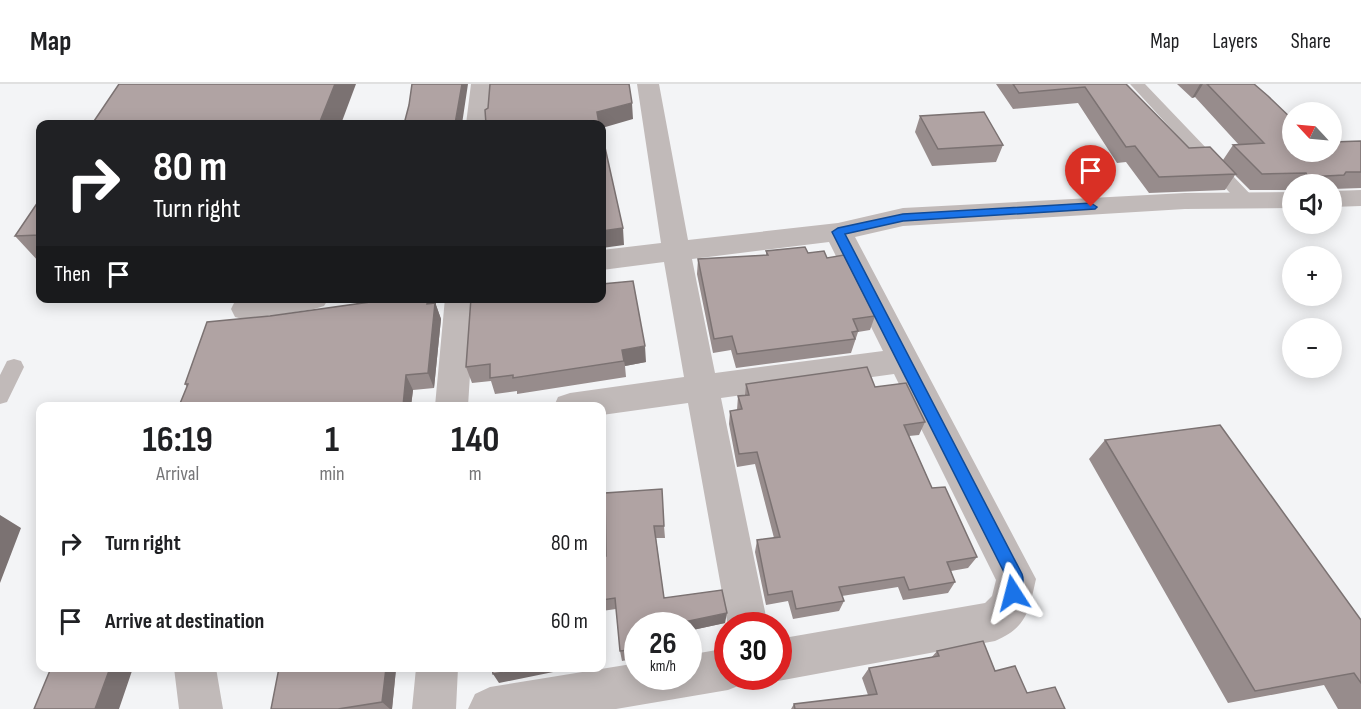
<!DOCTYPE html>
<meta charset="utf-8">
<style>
body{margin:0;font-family:"Sofia Sans Condensed",sans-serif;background:#f2f2f2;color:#202124;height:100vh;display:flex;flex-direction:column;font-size:22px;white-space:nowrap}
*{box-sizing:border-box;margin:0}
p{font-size:20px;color:#757577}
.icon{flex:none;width:33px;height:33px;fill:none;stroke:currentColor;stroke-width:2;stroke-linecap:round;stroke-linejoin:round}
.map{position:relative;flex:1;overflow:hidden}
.drawer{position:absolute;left:36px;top:318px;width:570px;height:270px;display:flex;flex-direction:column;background:#fff;border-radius:12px;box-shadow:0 3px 15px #0003}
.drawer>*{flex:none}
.hud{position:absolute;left:36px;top:36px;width:570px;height:183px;border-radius:12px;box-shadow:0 3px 15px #0003;background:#202124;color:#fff;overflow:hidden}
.needle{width:39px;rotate:296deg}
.controls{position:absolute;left:1282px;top:18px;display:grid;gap:12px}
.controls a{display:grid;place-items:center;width:60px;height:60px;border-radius:50%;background:#fff;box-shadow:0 3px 15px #0003;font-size:30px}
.speed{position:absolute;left:624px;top:528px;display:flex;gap:12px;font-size:30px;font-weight:700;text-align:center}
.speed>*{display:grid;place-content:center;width:78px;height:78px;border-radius:50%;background:#fff;box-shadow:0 3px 15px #0003;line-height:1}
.speed small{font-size:15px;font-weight:400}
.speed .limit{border:9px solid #d22;background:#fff;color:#111}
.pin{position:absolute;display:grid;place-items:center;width:51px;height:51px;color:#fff;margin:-62px -26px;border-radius:50% 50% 50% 0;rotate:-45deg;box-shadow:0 0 6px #0007}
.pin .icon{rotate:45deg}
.me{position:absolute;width:66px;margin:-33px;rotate:351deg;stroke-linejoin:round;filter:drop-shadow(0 0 4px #0008)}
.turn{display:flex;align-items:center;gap:21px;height:126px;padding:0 18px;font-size:27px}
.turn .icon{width:78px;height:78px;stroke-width:2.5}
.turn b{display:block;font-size:42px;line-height:51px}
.then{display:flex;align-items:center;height:57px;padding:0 18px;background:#0003;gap:12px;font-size:22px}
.eta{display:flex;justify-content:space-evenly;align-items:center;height:102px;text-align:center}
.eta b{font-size:36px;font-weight:700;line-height:42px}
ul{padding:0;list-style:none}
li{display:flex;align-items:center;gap:18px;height:78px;padding:0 18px}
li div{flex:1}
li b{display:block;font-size:22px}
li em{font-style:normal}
header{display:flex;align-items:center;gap:36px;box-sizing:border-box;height:84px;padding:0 30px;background:#fff;border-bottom:2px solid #e0e0e0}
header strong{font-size:28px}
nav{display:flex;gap:33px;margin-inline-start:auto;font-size:21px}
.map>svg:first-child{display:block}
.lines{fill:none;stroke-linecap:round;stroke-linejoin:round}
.lane{fill:#c1bab9;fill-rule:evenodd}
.street{fill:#c1bab9;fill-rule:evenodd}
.wall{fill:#978c8c}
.shaded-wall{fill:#7b7272}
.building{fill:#b0a3a3;stroke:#7b7272;stroke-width:1.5}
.route{fill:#1a73e8;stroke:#114b97;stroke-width:1.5}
</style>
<header>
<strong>Map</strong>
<nav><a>Map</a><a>Layers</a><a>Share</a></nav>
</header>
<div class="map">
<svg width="1361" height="625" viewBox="0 0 1361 625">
<rect width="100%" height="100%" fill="#f3f4f6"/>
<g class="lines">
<path class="lane" d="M1130,0H1145L1253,113L1255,117L1253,121H1241Z
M14,275L21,277L24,283L7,318L0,320V291L7,277Z"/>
<path class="street" d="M471,0H493L490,40H466Z
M637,0H659L688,156L838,139L903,124L1185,109L1293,108V124L1185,125L903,142L855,153L1036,495C1029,526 1027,544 995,557L778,597L767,592H778V555L985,519L992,512L996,496L894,290L721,314L768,542H728L688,319L602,331V322H554L558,313L570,309L684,293L664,178L602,186V166L661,159ZM829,158L883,267L715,289L692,175Z
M1361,106V122L1332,123V107Z
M245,214H329L324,222L314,225L246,236L235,233L231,225L235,217Z
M445,214H475L468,322H435Z
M728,564V592H746L743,600L728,606L616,625H468L475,610L490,603L638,579V592H688V571Z
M174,584H216L223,625H179Z
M416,584H458L456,625H412Z"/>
</g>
<path class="wall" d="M996,0H1126L1189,64L1223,76L1233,61H1239L1195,13L1192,14L1177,0H1254L1293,68L1361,57V104L1332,105V100H1293V106H1250L1235,91L1225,106L1149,109L1126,78L1117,79L1078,19L1013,25Z
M920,32L1003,61L996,78L932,82L915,48Z
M40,115V179L15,152Z
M766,167L808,169L827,174L875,232L870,246L858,248L851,269L736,284L731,266L713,269L697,190L698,175L766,171Z
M384,214H436V221L441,235L434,304L413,306L411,322H179L187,303L185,300L270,232L384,216Z
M471,214L646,278L625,282L626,293L517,310V307L495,310L491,297L472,299L466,283Z
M746,300L875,303L925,338L919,351L909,352L932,404L977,473L968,484L951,487L955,498L948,509L903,516L898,503L842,512L844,517L839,527L793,535L788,517L766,521L755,468L757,456L774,454L755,380L737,383L729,340L730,327L737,326L738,312L745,311Z
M1105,356L1361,536V625H1338L1324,601L1228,619L1089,375Z
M605,409L664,442L665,454H656L664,514L725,539L688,547V542H638V574L622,577L620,567L616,525L602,527V472H606Z
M937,567L995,587L1027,609L1065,625H791L794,620L868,611L862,594L869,584L931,574Z
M396,585L392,625H271Z"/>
<path class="shaded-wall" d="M335,0H356L341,40H319Z
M462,0H468L462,40H455Z
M1200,0H1203L1195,13L1192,14Z
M632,19L633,35L602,44V40H598L597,28Z
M623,144L624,161L602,164V147Z
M603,171L605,188L602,192V173Z
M428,214H436V221L441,235L434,304L428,289L427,220Z
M645,262L646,278L625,282L622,266Z
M406,291L413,306L411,322H403Z
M0,431L21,444L0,499Z
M727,529L725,539L688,547V542H674V540Z
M110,584H133L119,625H95Z
M385,584H394L396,585L392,625H390L382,618Z
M462,584H486L466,588Z
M526,584H563V586L499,599L493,590Z"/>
<path class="building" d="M119,0H335L319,40H92Z
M412,0H462L455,40H404L409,21Z
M490,0H629L632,19L597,28L599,40H486L485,26L488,24Z
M1013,0H1126L1189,64L1210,63L1236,90L1159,93L1135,62L1126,63L1085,3L1019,9Z
M1207,0H1254L1268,12L1293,36V68H1332V58L1361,57V88H1346L1344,91L1308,93L1306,89L1262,90L1233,61L1264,59Z
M984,28L1003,61L938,65L920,32Z
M602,50L623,144L602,147Z
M40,115V151L15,152Z
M805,163L808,169L824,167L827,174L844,171L875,232L853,235L858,247L852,248L855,255L737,270L732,252L714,255L698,175L768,171L766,167Z
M633,197L645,262L622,266L624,277L513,294V291L490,294V280L466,283L471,214H602V200Z
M384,214H428L427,220L435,219L428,289L406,291L403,322H179L188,300H185L207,238L270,232L384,216Z
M867,283L875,303L906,299L925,338L904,341L932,404L945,403L977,473L947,478L955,498L909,506L904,493L839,503L844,517L796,525L792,507L768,511L757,456L780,453L757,368L739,370L730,327L742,325L738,312L749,311L746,300Z
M1220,341L1361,536V599L1354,589L1255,607L1105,356Z
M662,405L664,442H654L664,514L722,506L727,529L674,540V542H638V565L620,567L615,514L602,516V472H606L605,409Z
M983,557L995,587L1015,582L1027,609L1055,603L1065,625H795L794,620L877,610L869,584L939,572L937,567Z
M51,584H110L95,625H34Z
M279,584H386L382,618L338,625H271Z
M492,584H526L493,590Z"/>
<path class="route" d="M1091,119L1097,123L1095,125L903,137L845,150L1022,490C1025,498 1022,507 1019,515L1013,517L1007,515L1005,509L1008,496L832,148L838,144L903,130Z"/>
</svg>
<div class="controls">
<a><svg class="needle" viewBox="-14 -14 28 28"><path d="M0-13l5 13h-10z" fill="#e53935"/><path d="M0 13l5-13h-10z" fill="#757577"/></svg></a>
<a><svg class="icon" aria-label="sound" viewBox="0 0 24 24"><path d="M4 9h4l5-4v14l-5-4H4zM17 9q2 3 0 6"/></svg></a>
<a>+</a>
<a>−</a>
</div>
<div class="speed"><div>26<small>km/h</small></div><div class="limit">30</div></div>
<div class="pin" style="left:1091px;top:123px;background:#d93025"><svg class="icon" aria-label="arrive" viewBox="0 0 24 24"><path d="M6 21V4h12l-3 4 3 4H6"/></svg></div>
<svg class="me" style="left:1013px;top:509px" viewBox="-20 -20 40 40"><path d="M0-17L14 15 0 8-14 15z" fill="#1a73e8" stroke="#fff" stroke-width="4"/></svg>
<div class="hud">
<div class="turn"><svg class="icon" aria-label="right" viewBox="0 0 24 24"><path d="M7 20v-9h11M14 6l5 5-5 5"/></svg><div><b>80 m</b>Turn right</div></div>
<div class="then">Then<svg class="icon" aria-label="arrive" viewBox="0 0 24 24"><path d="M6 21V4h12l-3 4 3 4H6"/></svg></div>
</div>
<section class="drawer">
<div class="eta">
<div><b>16:19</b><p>Arrival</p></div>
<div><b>1</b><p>min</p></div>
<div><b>140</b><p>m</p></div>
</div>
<ul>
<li><svg class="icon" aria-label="right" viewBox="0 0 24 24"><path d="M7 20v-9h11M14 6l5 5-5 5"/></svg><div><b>Turn right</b></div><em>80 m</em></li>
<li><svg class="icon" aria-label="arrive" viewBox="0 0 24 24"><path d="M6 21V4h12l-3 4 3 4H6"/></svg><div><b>Arrive at destination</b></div><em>60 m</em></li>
</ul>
</section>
</div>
